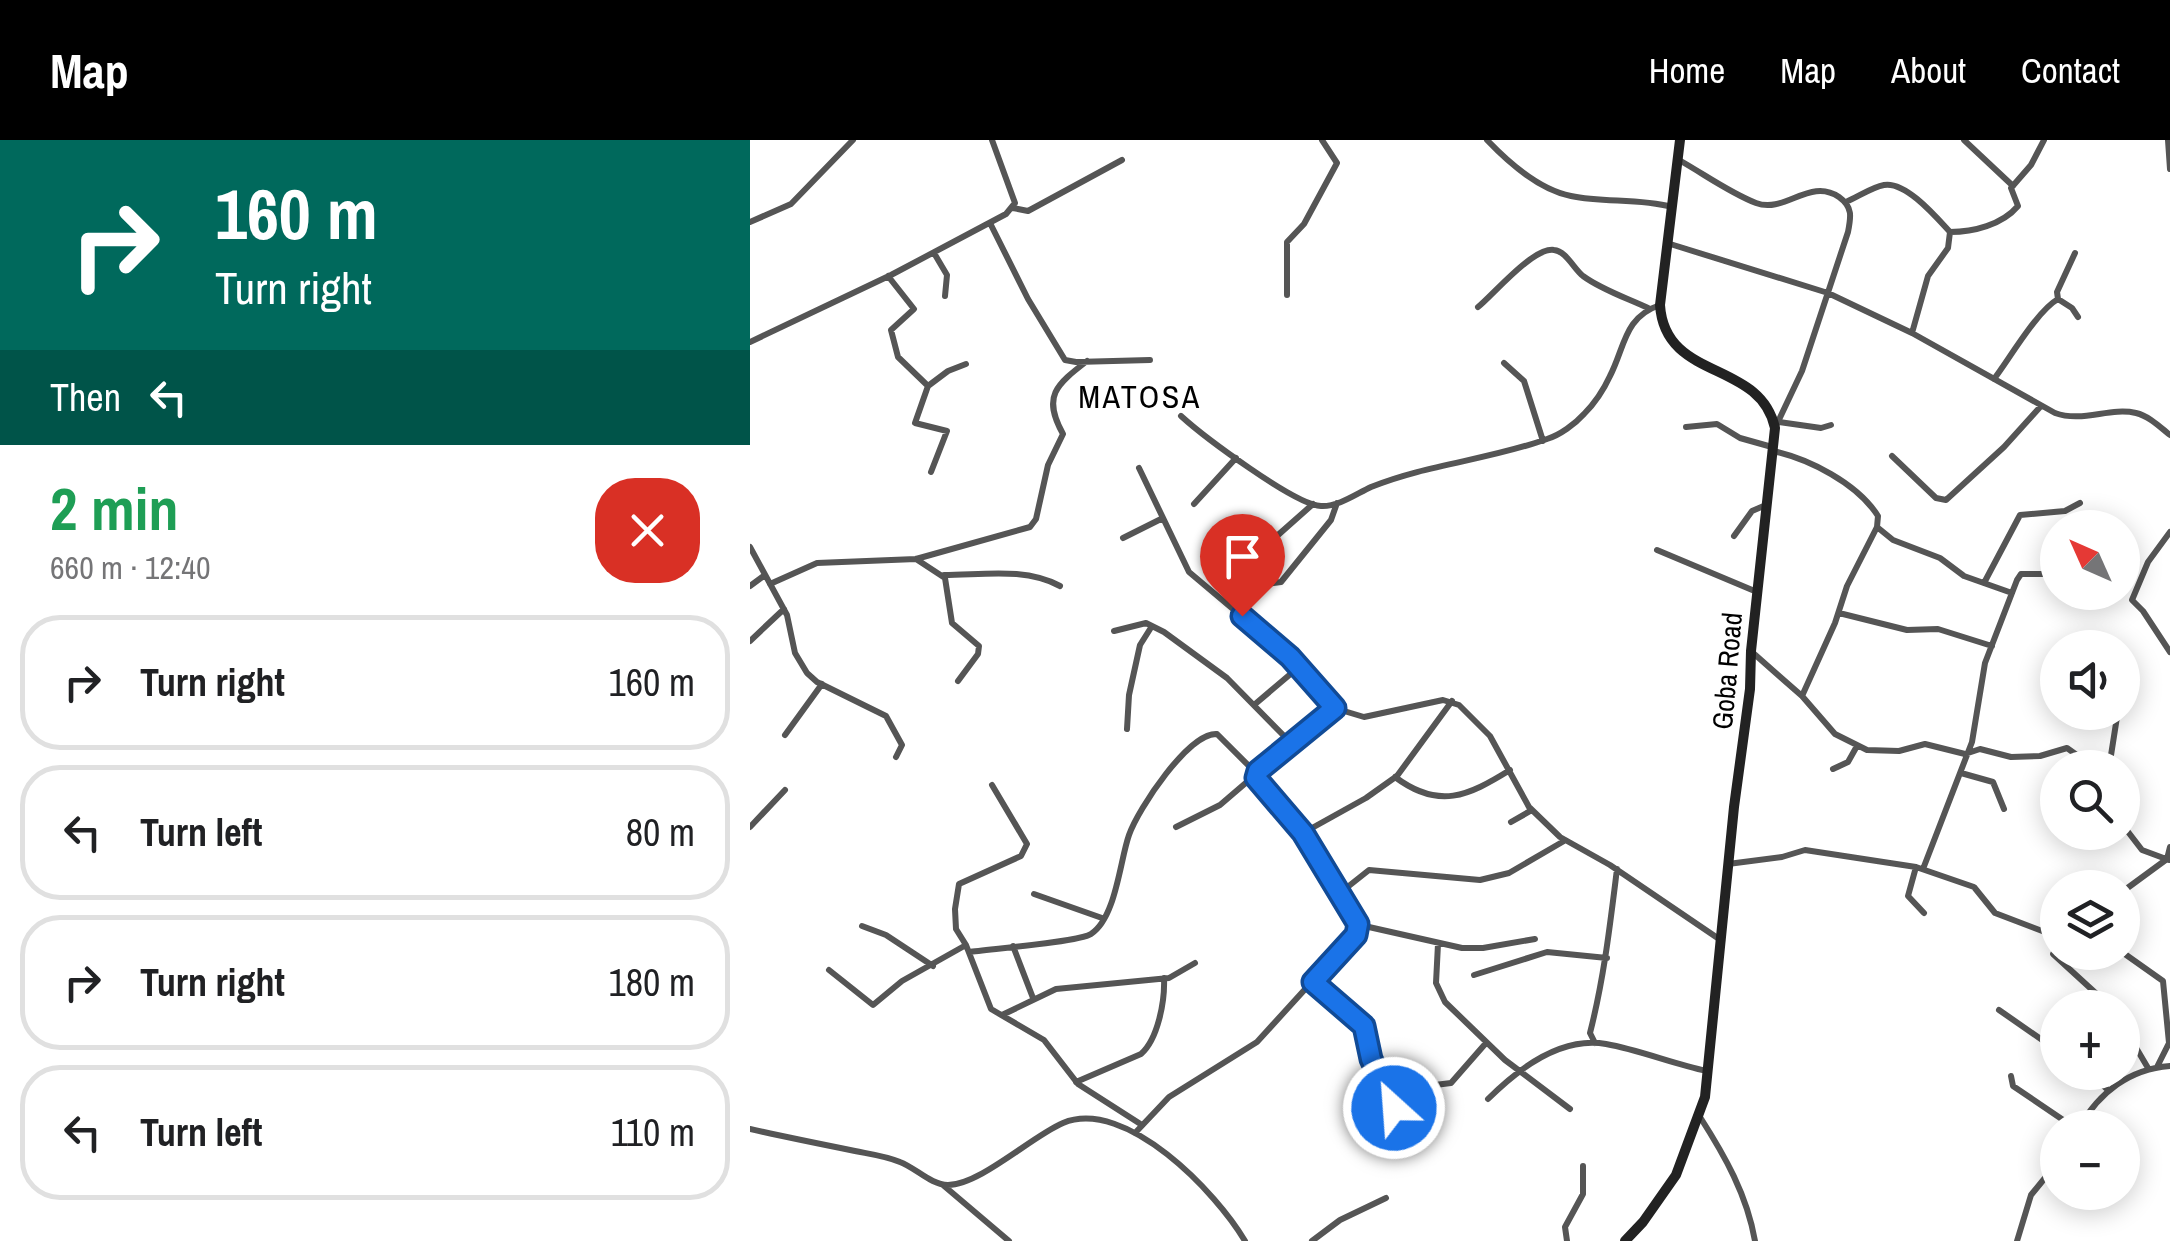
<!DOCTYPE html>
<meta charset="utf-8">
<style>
body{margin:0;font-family:"Archivo Narrow",sans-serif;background:#f2f2f2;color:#202124;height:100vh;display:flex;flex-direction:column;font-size:38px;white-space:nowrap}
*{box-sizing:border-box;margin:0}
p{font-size:32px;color:#757577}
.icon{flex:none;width:55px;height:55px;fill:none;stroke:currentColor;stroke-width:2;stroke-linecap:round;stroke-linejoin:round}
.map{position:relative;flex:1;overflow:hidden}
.sheet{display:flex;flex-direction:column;background:#fff;width:750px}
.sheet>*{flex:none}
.banner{background:#00695c;color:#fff;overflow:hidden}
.needle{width:65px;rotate:315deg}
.controls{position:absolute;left:1290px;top:370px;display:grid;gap:20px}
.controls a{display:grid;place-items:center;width:100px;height:100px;border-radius:50%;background:#fff;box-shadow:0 5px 25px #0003;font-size:50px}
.pin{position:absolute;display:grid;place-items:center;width:85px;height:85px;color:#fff;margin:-102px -42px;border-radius:50% 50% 50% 0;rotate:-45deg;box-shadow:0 0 10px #0007}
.pin .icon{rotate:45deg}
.me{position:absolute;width:110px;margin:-55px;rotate:334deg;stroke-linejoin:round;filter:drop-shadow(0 0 8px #0008)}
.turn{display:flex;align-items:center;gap:35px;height:210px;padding:0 50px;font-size:45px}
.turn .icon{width:130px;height:130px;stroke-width:2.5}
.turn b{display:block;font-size:70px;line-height:85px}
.then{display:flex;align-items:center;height:95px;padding:0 50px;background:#0003;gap:20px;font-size:38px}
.round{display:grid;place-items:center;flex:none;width:105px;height:105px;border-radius:40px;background:#f2f2f2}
.summary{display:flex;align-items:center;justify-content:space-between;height:170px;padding:0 50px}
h1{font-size:60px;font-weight:800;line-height:75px;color:#1e9e55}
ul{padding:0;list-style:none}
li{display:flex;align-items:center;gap:30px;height:135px;margin:0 20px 15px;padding:0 30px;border:5px solid #e0e0e0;border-radius:40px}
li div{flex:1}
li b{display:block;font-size:38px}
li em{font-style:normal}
header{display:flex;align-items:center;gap:60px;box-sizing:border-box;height:140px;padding:0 50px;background:#000;color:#fff}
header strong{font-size:48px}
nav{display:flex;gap:55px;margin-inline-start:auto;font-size:35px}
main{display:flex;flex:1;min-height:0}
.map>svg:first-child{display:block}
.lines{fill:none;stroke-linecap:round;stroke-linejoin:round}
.street{stroke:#555;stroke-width:6}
.secondary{stroke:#222;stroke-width:10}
.route-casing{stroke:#114b97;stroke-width:25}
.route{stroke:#1a73e8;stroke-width:18}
.labels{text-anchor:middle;stroke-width:9;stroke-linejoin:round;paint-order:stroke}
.street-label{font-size:28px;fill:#000;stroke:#fff}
.quarter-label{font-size:32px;letter-spacing:2.5px;fill:#000;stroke:#fff}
</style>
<header>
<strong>Map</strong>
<nav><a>Home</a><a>Map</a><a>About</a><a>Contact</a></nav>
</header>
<main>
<section class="sheet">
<div class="banner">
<div class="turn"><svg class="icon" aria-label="right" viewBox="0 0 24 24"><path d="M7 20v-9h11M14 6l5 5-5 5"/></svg><div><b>160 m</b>Turn right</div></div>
<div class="then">Then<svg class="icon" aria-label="left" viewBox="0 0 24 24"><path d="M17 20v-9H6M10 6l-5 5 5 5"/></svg></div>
</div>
<div class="summary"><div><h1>2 min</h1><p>660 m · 12:40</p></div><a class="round" style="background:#d93025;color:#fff"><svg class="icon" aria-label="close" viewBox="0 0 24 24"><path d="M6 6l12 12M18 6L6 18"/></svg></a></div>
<ul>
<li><svg class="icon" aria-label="right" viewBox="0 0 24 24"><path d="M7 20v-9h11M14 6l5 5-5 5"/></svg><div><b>Turn right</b></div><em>160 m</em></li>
<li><svg class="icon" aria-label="left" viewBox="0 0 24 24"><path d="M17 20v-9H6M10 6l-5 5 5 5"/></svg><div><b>Turn left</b></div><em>80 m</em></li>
<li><svg class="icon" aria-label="right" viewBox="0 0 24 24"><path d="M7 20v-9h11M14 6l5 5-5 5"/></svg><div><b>Turn right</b></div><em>180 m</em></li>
<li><svg class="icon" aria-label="left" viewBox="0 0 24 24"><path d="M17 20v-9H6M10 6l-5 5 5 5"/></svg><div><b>Turn left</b></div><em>110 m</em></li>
</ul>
</section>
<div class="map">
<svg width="1420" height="1101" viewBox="0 0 1420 1101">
<rect width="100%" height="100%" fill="#fff"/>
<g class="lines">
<path class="street" d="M737,0C758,22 790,50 821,56C854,63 888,58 922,67
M1214,0L1263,46
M1418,0L1420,29
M929,20C954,34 980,53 1006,63C1035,74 1060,37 1089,57C1103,67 1101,77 1098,92L1052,231L1026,286
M1096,62C1108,57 1122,47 1134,45C1156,41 1187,78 1200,92L1198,108L1178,136L1162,193
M263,68L278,71L372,20
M0,82L41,64L103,0
M240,83L278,159L315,220L326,222L400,220
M1200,92C1223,92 1252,85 1268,66L1261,48L1281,25L1294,0
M917,103L1078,153L1162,193L1305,273C1333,283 1359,267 1386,273C1399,276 1410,287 1420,295
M184,113L197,135L195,156
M138,136L164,169L141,190L148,217L178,246L165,283L197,291L181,332
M537,155V102L554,84L587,23L572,0
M1308,159L1307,152L1325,113
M728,167C744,154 783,107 804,110C816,111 824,129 833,136C852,150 877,158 898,168
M0,202L141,135L256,74L265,63L242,0
M754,223L774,241L793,301
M1244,239C1260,218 1287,171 1308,159L1322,168L1328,177
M178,246L198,231L216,224
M431,276C453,296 545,365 571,366C588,367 606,354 621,347C678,324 739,320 797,299C810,295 825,284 834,274C844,264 854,249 860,236C875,207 874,177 910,165
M1029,282L1071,288L1081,285
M936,287L967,284L990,298L1022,307
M1023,311C1059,319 1107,343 1128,376L1127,387L1097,446L1085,483L1052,556
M1142,316L1186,358L1196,360L1254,307L1291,266
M389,328L439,432L540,517L585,567
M444,364L486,318
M1127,387L1143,400L1190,418L1214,436L1262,453
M1420,392L1398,422L1382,460L1393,471L1420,512
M984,396L1002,371L1016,365
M373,398L413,378
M0,407L37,475L45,513L57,533L67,542L136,576L152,605L146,617
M907,410L1007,452
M510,411L563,364
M166,419L195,438L202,483L229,506L228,514L208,541
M194,435C232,435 275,427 310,446
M1234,443L1270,375L1315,371L1330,363
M20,444L67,423L166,419L280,387L286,379L298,325L313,294C292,256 306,245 337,221
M508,445L531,442L581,380L587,363
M0,446L15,435
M1334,452L1337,454
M1089,473L1157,490L1188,489L1242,506
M364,491L396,483L414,492L477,538L543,605
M0,501L34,469
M1002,512L1052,556L1085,594L1117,610L1149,611L1175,604L1215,614L1230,609L1261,617L1290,616L1317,608L1345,628
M504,565L550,526
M377,589L379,555L390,505L402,486
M35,595L72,544
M1359,628L1367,577
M1083,629L1098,622L1107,606
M1211,633L1243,642L1254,669
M645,637C689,670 718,656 760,630
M242,645L277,704L271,716L209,744L205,769L206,789L216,805L241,869L294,900L328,944L392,985
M761,682L782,670
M1372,684L1392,710L1419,720
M0,687L35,650
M426,687L470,665L505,635
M553,693L616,658L647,636L702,561
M978,724L1032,717L1055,710L1166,727L1224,747L1245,773L1308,797
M1166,727L1158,756L1174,773
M1173,729L1222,602L1235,523L1267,440L1271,434H1295L1308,439
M1372,752L1417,719L1420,707
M590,753L619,730L730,740L759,733L814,701
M284,754L352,778
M610,785L712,808H733L785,799
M112,786L136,795L183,826
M688,804L686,843L695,862L755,920L820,969
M1308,804L1303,814L1362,868
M263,806L283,858
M219,812C240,809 329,802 341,794C366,778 370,720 379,695C388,669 439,592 467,594L506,633
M1372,812L1413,841L1419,903L1407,927
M79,830L123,865L152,841L216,805
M724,835L797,812L857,818
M563,843L613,885L620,916L640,963L663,984L665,989
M1249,870L1308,911
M252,875L306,849L419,838L445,823
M1372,884L1398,928
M845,903L840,893C854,838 860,785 867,729
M1339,932L1359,951
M1261,936L1263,946L1325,988
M326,942L391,914C408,899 415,861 414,838
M677,946L701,943L736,903
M738,959C768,929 811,896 856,904C890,910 923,924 957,931
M950,977C975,1016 997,1055 1005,1101
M1329,988C1349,952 1380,929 1420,926
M0,989C35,997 70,1004 105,1011C120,1014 136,1016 150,1022C166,1028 181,1045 198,1045C230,1045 282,996 313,983C376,957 467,1053 495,1101
M385,993L419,957L507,902L609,790C604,768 565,708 550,689C536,672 512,656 506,635L584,568L614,577L693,560L709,565L740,596L779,667L810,697L860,725L972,801
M193,1045L259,1101
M562,1101L590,1080L636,1058
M817,1101L815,1087L833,1054V1026
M1267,1101L1281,1055L1308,1022"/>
<path class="secondary" d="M875,1101L893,1082L926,1035L955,957L984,667L1000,549L1001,511L1025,288C1010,219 915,242 910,165L930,0"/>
</g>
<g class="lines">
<g class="route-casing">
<path id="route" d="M492,476L540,517L585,568L508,631L506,638L553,693L608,784L606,795L563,842L614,886L621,919L644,968"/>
</g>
<use href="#route" class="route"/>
</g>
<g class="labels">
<g class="street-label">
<text transform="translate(977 531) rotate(-85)" y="10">Goba Road</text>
</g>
<g class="quarter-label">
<text x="390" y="268">MATOSA</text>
</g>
</g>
</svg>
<div class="controls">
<a><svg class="needle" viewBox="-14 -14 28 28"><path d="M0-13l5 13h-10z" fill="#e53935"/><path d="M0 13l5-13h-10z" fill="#757577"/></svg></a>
<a><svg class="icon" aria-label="sound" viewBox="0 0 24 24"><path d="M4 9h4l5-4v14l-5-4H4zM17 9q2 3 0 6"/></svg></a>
<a><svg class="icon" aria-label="search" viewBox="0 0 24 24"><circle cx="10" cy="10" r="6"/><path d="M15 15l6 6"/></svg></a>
<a><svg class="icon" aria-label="layers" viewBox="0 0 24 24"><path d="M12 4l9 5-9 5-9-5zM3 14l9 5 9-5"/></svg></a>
<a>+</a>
<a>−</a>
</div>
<div class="pin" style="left:492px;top:476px;background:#d93025"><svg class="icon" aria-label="arrive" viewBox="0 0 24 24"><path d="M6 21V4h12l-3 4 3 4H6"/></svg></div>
<svg class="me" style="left:644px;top:968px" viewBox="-20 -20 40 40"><circle r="17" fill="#1a73e8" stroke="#fff" stroke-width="3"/><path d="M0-11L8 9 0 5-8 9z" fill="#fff"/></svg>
</div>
</main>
